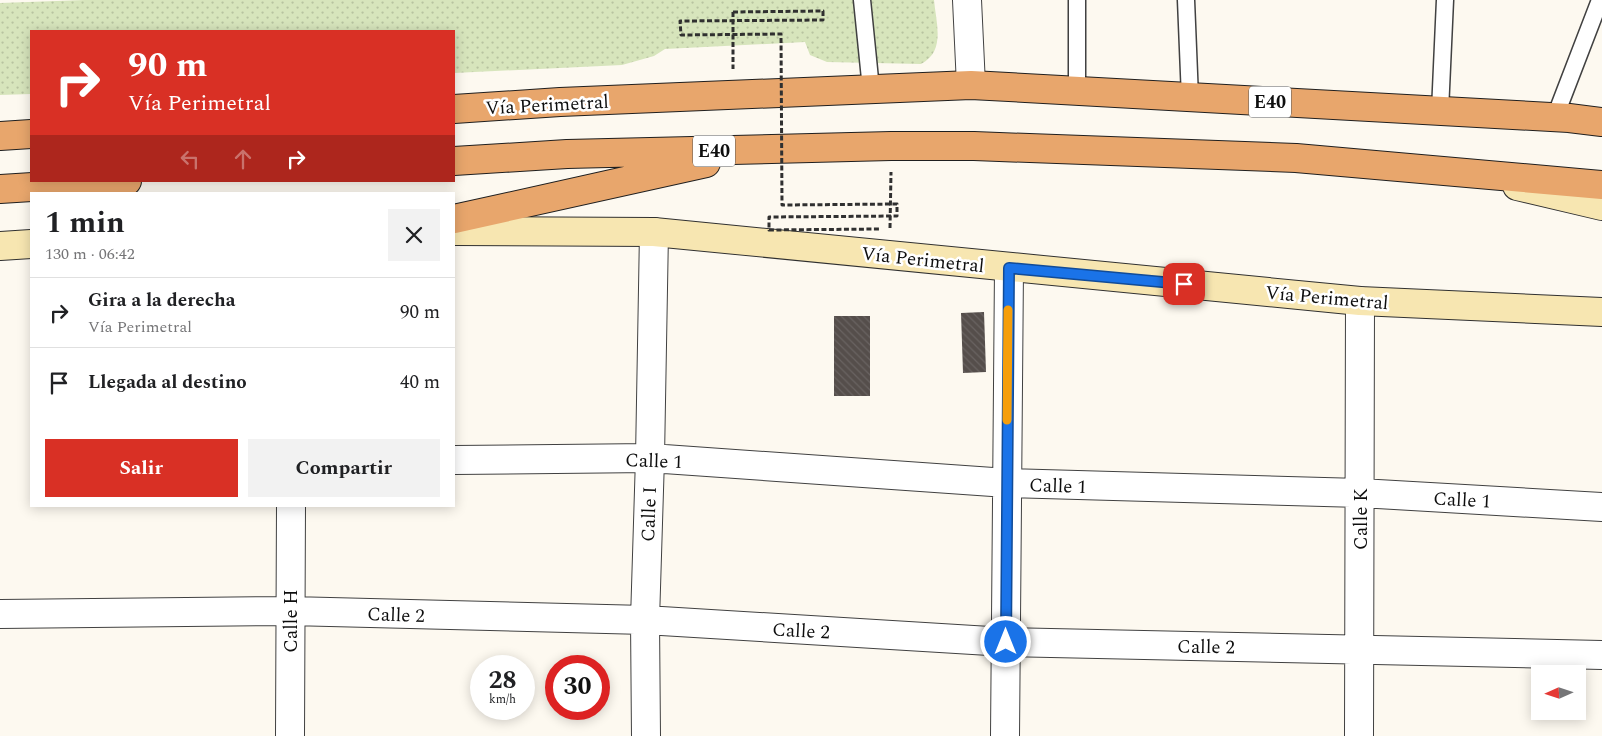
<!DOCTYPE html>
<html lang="es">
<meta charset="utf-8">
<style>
body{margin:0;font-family:Spectral,serif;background:#f2f2f2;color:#202124;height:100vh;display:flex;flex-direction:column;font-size:19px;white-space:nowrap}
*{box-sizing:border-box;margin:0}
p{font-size:16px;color:#757577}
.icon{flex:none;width:28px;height:28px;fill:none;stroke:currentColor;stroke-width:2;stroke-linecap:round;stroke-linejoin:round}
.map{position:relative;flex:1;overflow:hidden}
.side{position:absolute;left:30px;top:192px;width:425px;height:315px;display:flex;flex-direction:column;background:#fff;border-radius:0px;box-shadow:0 2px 12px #0003}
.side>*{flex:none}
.banner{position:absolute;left:30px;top:30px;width:425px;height:152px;border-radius:0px;box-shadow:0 2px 12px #0003;background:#d93025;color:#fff;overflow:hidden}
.needle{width:32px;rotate:267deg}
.fabs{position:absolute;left:1531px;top:665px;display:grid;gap:10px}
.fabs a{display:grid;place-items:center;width:55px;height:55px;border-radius:0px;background:#fff;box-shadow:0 2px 12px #0003;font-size:25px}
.speed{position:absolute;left:470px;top:655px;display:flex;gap:10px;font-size:25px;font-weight:700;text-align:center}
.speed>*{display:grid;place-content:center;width:65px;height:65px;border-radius:50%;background:#fff;box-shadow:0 2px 12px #0003;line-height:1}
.speed small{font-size:12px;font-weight:400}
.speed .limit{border:8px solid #d22;background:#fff;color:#111}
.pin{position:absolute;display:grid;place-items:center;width:42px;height:42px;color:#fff;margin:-21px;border-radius:10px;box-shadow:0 2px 8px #0006}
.me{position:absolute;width:55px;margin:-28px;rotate:0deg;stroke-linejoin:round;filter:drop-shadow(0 0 4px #0008)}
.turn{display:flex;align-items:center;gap:18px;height:105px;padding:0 15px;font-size:22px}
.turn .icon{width:65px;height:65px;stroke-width:2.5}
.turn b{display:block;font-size:35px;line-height:42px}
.lanes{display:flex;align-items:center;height:48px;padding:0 15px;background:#0003;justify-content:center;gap:25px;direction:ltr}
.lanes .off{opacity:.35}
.round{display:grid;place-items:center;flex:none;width:52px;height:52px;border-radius:0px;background:#f2f2f2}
.headline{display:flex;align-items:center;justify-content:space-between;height:85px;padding:0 15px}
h1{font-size:30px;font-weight:700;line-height:38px}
.button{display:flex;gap:10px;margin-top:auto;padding:10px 15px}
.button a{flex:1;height:58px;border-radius:0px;background:#d93025;color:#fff;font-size:20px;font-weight:700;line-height:58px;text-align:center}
.button a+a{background:#f2f2f2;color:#202124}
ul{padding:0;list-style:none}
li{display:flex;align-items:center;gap:15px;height:70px;padding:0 15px;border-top:1px solid #e0e0e0}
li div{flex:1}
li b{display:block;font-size:19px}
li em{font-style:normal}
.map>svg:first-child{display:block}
.grass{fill:url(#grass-dots)}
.building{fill:url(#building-back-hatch)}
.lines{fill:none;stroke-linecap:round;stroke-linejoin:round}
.service-casing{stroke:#414141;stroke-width:19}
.minor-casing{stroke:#414141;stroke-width:30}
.tertiary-casing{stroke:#414141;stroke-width:30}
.secondary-casing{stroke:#303030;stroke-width:30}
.trunk-casing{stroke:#1f1f1f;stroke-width:30}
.path{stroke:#303030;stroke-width:3;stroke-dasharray:5 2.5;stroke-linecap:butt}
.service{stroke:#fff;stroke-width:16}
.minor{stroke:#fff;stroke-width:28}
.tertiary{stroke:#fff;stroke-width:28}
.secondary{stroke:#f7e6b1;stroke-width:28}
.trunk{stroke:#e8a66c;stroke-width:28}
.path-bridge{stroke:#303030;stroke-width:3;stroke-dasharray:5 2.5;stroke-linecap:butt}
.route-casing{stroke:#114b97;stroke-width:12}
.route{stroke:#1a73e8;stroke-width:9}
.slow{stroke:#f59e0b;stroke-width:9}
.labels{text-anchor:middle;stroke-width:5;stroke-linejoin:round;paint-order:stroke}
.shield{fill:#fff;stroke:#565656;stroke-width:1}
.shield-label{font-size:18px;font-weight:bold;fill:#0e0e0e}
.street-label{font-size:19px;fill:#0e0e0e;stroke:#fff}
</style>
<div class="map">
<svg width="1602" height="736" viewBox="0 0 1602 736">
<defs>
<pattern id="grass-dots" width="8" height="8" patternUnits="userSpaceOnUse" patternTransform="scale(1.25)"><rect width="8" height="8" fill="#d7e5bc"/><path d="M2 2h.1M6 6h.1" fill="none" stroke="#b7c3a0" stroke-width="1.8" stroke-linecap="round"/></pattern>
<pattern id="building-back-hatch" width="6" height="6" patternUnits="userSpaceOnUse" patternTransform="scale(1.25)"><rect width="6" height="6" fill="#554e4b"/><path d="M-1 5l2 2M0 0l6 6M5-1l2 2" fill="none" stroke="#696361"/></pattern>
</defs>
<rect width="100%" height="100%" fill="#fdf9f0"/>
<path class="grass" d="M85,0H934C936,23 946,51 921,64L827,62L810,55L805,42L665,49L654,56L622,65L454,73V31H31V94L0,95V3Z"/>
<path class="building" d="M984,312L986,372L963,373L961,313Z
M834,316H870V396H834Z"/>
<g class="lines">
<g class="service-casing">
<path id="service" d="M862,0L871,89
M1077,0V91
M1186,0L1190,98
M1440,111L1445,0
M1555,117L1600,0"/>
</g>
<g class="minor-casing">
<path id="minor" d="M454,460L650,458L1007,483L1360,493L1602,507
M0,614L290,611L645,620L1006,642L1602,655
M290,736L291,506
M646,736L645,620L650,458L654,232
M1005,736L1009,268
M1359,736L1360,301"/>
</g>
<g class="tertiary-casing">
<path id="tertiary" d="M967,0L971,85"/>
</g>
<g class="secondary-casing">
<path id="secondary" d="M1517,186L1602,206
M454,231L654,232L1360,301L1602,312
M0,246L31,244"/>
</g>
<g class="trunk-casing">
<path id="trunk" d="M454,109L560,102L971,85L1569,118L1602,122
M0,136L31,134
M454,161L567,154L891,146H974L1296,158L1602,185
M0,189L127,181
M454,219L706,163"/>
</g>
<path class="path" d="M733,12V69
M890,228L891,172"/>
<use href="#service" class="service"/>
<use href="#minor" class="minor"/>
<use href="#tertiary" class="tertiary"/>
<use href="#secondary" class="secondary"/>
<use href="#trunk" class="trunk"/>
<path class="path-bridge" d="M733,12L823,11V20L680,21L681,35L781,34L782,205L897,204V216L769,217V230L879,229"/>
</g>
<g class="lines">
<g class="route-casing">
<path id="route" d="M1006,642L1009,268L1184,284"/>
</g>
<use href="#route" class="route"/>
<path class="slow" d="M1007,420L1008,310"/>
</g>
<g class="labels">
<g class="shield">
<rect x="1249" y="86.5" width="42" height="31" rx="4"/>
<rect x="693" y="135.5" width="42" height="31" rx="4"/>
</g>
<g class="shield-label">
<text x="1270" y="108">E40</text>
<text x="714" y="157">E40</text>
</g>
<g class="street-label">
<text transform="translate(547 104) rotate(-3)" y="7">Vía Perimetral</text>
<text transform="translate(923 259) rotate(6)" y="7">Vía Perimetral</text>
<text transform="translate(1327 297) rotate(5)" y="7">Vía Perimetral</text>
<text transform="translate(654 460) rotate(2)" y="7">Calle 1</text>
<text transform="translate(1058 485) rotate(2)" y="7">Calle 1</text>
<text transform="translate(1462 499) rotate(3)" y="7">Calle 1</text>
<text transform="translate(648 514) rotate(-88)" y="7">Calle I</text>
<text transform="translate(1360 519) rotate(-90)" y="7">Calle K</text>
<text transform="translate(396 614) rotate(2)" y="7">Calle 2</text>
<text transform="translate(290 621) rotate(-90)" y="7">Calle H</text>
<text transform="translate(801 630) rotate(3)" y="7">Calle 2</text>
<text transform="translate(1206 646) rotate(1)" y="7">Calle 2</text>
</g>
</g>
</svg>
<div class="fabs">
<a><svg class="needle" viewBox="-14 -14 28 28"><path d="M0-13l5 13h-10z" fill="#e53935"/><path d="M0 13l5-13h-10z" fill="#757577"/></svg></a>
</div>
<div class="speed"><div>28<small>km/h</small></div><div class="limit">30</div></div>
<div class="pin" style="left:1184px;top:284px;background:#d93025"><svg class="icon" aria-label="arrive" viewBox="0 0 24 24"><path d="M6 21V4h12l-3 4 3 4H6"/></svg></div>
<svg class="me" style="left:1006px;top:642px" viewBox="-20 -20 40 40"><circle r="17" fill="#1a73e8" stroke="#fff" stroke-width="3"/><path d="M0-11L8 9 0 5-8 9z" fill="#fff"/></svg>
<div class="banner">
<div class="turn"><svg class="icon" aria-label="right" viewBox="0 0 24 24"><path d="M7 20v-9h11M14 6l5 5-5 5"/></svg><div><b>90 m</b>Vía Perimetral</div></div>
<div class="lanes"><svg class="icon off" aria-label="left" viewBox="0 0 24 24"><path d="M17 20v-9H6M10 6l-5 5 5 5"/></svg><svg class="icon off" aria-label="ahead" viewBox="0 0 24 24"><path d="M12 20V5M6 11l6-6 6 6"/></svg><svg class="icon" aria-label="right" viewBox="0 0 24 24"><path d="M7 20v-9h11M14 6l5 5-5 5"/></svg></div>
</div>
<section class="side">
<div class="headline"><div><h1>1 min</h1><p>130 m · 06:42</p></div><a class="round"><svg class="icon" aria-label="close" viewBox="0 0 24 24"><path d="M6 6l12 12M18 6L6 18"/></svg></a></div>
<ul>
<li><svg class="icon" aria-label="right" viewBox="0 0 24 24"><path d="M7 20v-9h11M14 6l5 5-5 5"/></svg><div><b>Gira a la derecha</b><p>Vía Perimetral</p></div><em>90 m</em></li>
<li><svg class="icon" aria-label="arrive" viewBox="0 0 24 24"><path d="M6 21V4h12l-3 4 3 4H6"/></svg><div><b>Llegada al destino</b></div><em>40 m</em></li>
</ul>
<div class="button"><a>Salir</a><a>Compartir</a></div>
</section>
</div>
